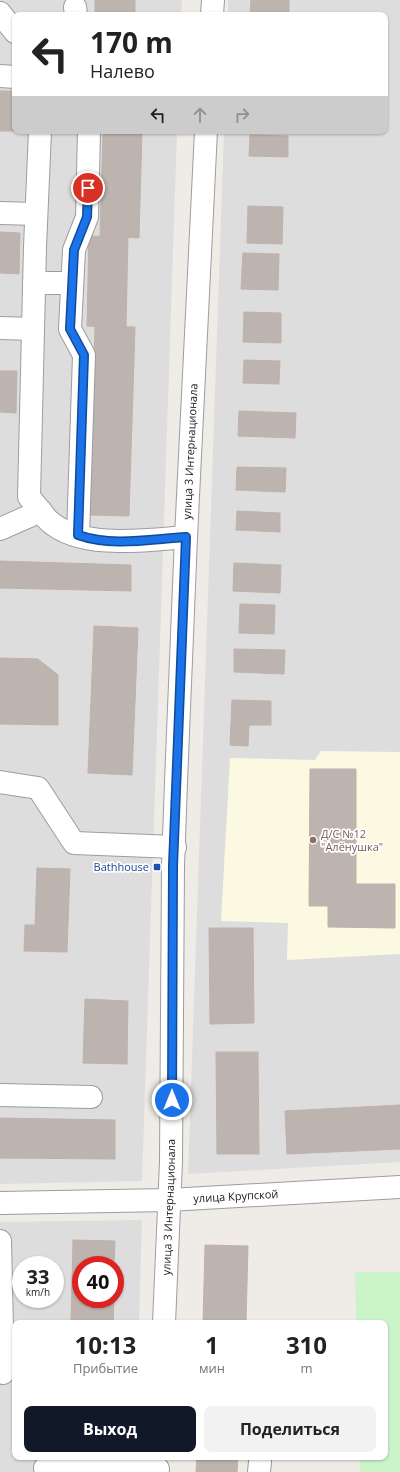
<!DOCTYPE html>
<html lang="ru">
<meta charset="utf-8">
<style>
body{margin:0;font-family:"Open Sans",sans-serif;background:#f2f2f2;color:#222;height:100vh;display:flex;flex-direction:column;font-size:15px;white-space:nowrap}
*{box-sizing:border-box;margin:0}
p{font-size:13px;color:#767676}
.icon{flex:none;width:22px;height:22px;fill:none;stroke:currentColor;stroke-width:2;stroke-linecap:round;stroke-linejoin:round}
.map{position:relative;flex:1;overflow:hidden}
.details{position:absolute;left:12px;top:1320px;width:376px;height:140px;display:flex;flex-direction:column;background:#fff;border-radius:8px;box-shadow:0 1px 3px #0004}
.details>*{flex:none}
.guide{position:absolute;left:12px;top:12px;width:376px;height:122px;border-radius:8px;box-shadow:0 1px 3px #0004;background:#fff;color:#222;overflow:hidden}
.speed{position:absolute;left:12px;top:1256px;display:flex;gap:8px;font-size:20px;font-weight:700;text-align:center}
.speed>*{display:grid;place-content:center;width:52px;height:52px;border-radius:50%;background:#fff;box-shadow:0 1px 3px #0004;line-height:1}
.speed small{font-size:10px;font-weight:400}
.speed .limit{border:6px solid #d22;background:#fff;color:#111}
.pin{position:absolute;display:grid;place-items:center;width:34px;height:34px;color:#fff;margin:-17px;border:2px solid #fff;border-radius:50%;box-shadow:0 1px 4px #0007}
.me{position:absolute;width:44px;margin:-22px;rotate:0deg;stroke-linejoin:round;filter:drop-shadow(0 0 3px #0008)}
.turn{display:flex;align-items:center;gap:14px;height:84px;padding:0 12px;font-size:18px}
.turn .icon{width:52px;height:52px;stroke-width:2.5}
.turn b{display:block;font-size:28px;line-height:34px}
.lanes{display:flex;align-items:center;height:38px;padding:0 12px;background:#0003;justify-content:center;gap:20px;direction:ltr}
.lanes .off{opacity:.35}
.eta{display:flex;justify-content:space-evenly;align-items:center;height:68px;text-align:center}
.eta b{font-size:24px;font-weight:700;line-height:28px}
.button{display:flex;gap:8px;margin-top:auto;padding:8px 12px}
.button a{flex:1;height:46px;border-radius:8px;background:#111827;color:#fff;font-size:16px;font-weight:700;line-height:46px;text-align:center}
.button a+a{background:#f2f2f2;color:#222}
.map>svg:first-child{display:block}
.residential{fill:#dedddd;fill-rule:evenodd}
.education{fill:#fcf9e3}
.park{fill:#cbf5c9}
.building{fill:#bdb4b0;stroke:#c0b1ab}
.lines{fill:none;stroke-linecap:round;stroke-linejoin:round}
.minor-casing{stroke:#9d9d9d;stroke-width:24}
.minor{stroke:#fff;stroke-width:22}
.route-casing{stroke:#114b97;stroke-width:10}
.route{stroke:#1a73e8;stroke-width:7}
.education-dot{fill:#8d6e63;stroke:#fff;stroke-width:1.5}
.transit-dot{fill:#1a4fb4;stroke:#fff;stroke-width:1.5}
.labels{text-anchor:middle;stroke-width:3.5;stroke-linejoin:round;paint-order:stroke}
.street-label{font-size:11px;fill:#202020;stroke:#fff}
.education-label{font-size:11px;fill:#785e54;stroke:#fff;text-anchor:start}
.transit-label{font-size:11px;fill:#164399;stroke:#fff;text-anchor:end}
</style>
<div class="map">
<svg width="400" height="1472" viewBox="0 0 400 1472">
<rect width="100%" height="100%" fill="#efece7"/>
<path class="residential" d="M0,0H182L181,15H15V131H177L142,1181L0,1184Z
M228,0H400V1162L188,1174L224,131H385V15H228Z
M142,1220L139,1323H15V1457H136V1472H0V1222ZM21,1265H55V1299H21ZM81,1265H115V1299H81Z"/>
<path class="education" d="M321,751L400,752V954L287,960L288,923L221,921L230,758L315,760Z"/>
<path class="park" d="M355,1272H400V1472H360V1457H385V1323H356Z"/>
<path class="building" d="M95,0H135V15H95Z
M251,0H289V15H250Z
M0,91H15V131H24H0Z
M103,131H142L139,238L100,236Z
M250,135L288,136V157L249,156Z
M248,206L283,207L282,244L247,243Z
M0,232L20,233L19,274L0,273Z
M89,236L128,237L126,327L87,326Z
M243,253L279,254L278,290L241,289Z
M244,312L281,313V343L243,342Z
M95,326L135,327L129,516L89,515Z
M244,360L280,361L279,384L243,383Z
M0,371H17L16,413L0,412Z
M239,411L296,413L295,438L238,436Z
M237,467L286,468L285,492L236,490Z
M237,511L280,513V532L236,530Z
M0,561L131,565V591L0,588Z
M234,563L281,565L280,593L233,591Z
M240,604L275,605L274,634L239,633Z
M94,626L138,628L132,775L88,773Z
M234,649L285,650L284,674L234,672Z
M0,658L38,659L58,675V725L0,724Z
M232,700L271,701V725H249L248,746L230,745Z
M310,769H356V884H395V928L328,927V906H309Z
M37,868L70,869L67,952L24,951L25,925H35Z
M209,928H253L254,1023L210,1024Z
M85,999L128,1001L127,1064L83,1063Z
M216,1052H258L259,1154H217Z
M400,1105V1149L287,1154L285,1111Z
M0,1118L115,1120V1159L0,1158Z
M73,1240L115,1241L114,1265H81V1299H114L113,1323H71Z
M205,1245L248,1246L246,1323H203Z
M197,1457H238L237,1472H196Z"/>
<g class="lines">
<g class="minor-casing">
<g id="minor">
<path d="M75,7L76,15"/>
<path d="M0,13L15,32"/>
<path d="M212,15L213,0"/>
<path d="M0,76L15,77"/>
<path d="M40,131L35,247L29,497C36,505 42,514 49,521C81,550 147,540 186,537"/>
<path d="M0,213L36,214"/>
<path d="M34,283H72"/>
<path d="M0,328L33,329"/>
<path d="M0,529L41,511"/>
<path d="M78,535L84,355L70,329L74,250L87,217L89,131"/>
<path d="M0,782L38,788L74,843L175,847"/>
<path d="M0,1095L91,1097"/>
<path id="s1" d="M0,1203L169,1200L400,1187"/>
<path d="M0,1241L3,1373"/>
<path id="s2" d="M164,1323L171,1162L173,866L176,782L186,537L206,131"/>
<path d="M45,1468L158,1469"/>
<path d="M259,1472L260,1462"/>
</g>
</g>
<use href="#minor" class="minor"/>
</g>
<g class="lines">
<g class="route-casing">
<path id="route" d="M88,188L87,217L74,250L70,329L84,355L78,535C112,547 151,539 186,537L173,866L172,1100"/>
</g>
<use href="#route" class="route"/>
</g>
<circle class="education-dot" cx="313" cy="840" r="4"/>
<rect class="transit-dot" x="153" y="863" width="8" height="8" rx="2"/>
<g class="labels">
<g class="street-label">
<text dy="4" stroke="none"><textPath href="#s2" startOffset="872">улица 3 Интернационала</textPath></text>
<text dy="4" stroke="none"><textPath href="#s1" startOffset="236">улица Крупской</textPath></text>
<text dy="4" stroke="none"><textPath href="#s2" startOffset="116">улица 3 Интернационала</textPath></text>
</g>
<g class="education-label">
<text x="321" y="838">Д/С №12<tspan x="321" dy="13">"Алёнушка"</tspan></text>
</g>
<g class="transit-label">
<text x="149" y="871">Bathhouse</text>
</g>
</g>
</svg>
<div class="speed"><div>33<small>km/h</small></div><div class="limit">40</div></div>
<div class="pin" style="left:88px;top:188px;background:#d93025"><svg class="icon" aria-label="arrive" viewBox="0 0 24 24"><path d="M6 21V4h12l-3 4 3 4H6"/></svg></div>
<svg class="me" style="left:172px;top:1100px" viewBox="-20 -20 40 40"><circle r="17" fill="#1a73e8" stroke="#fff" stroke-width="3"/><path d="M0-11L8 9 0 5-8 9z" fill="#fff"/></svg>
<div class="guide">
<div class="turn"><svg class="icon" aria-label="left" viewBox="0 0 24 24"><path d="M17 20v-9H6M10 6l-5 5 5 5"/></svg><div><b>170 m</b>Налево</div></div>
<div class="lanes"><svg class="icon" aria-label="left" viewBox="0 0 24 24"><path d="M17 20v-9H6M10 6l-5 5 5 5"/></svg><svg class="icon off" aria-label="ahead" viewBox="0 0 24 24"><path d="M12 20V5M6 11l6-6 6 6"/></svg><svg class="icon off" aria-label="right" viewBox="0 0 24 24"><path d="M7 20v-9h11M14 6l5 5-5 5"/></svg></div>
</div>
<section class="details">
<div class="eta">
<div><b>10:13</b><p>Прибытие</p></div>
<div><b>1</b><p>мин</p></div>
<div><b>310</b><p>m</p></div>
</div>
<div class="button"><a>Выход</a><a>Поделиться</a></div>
</section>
</div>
